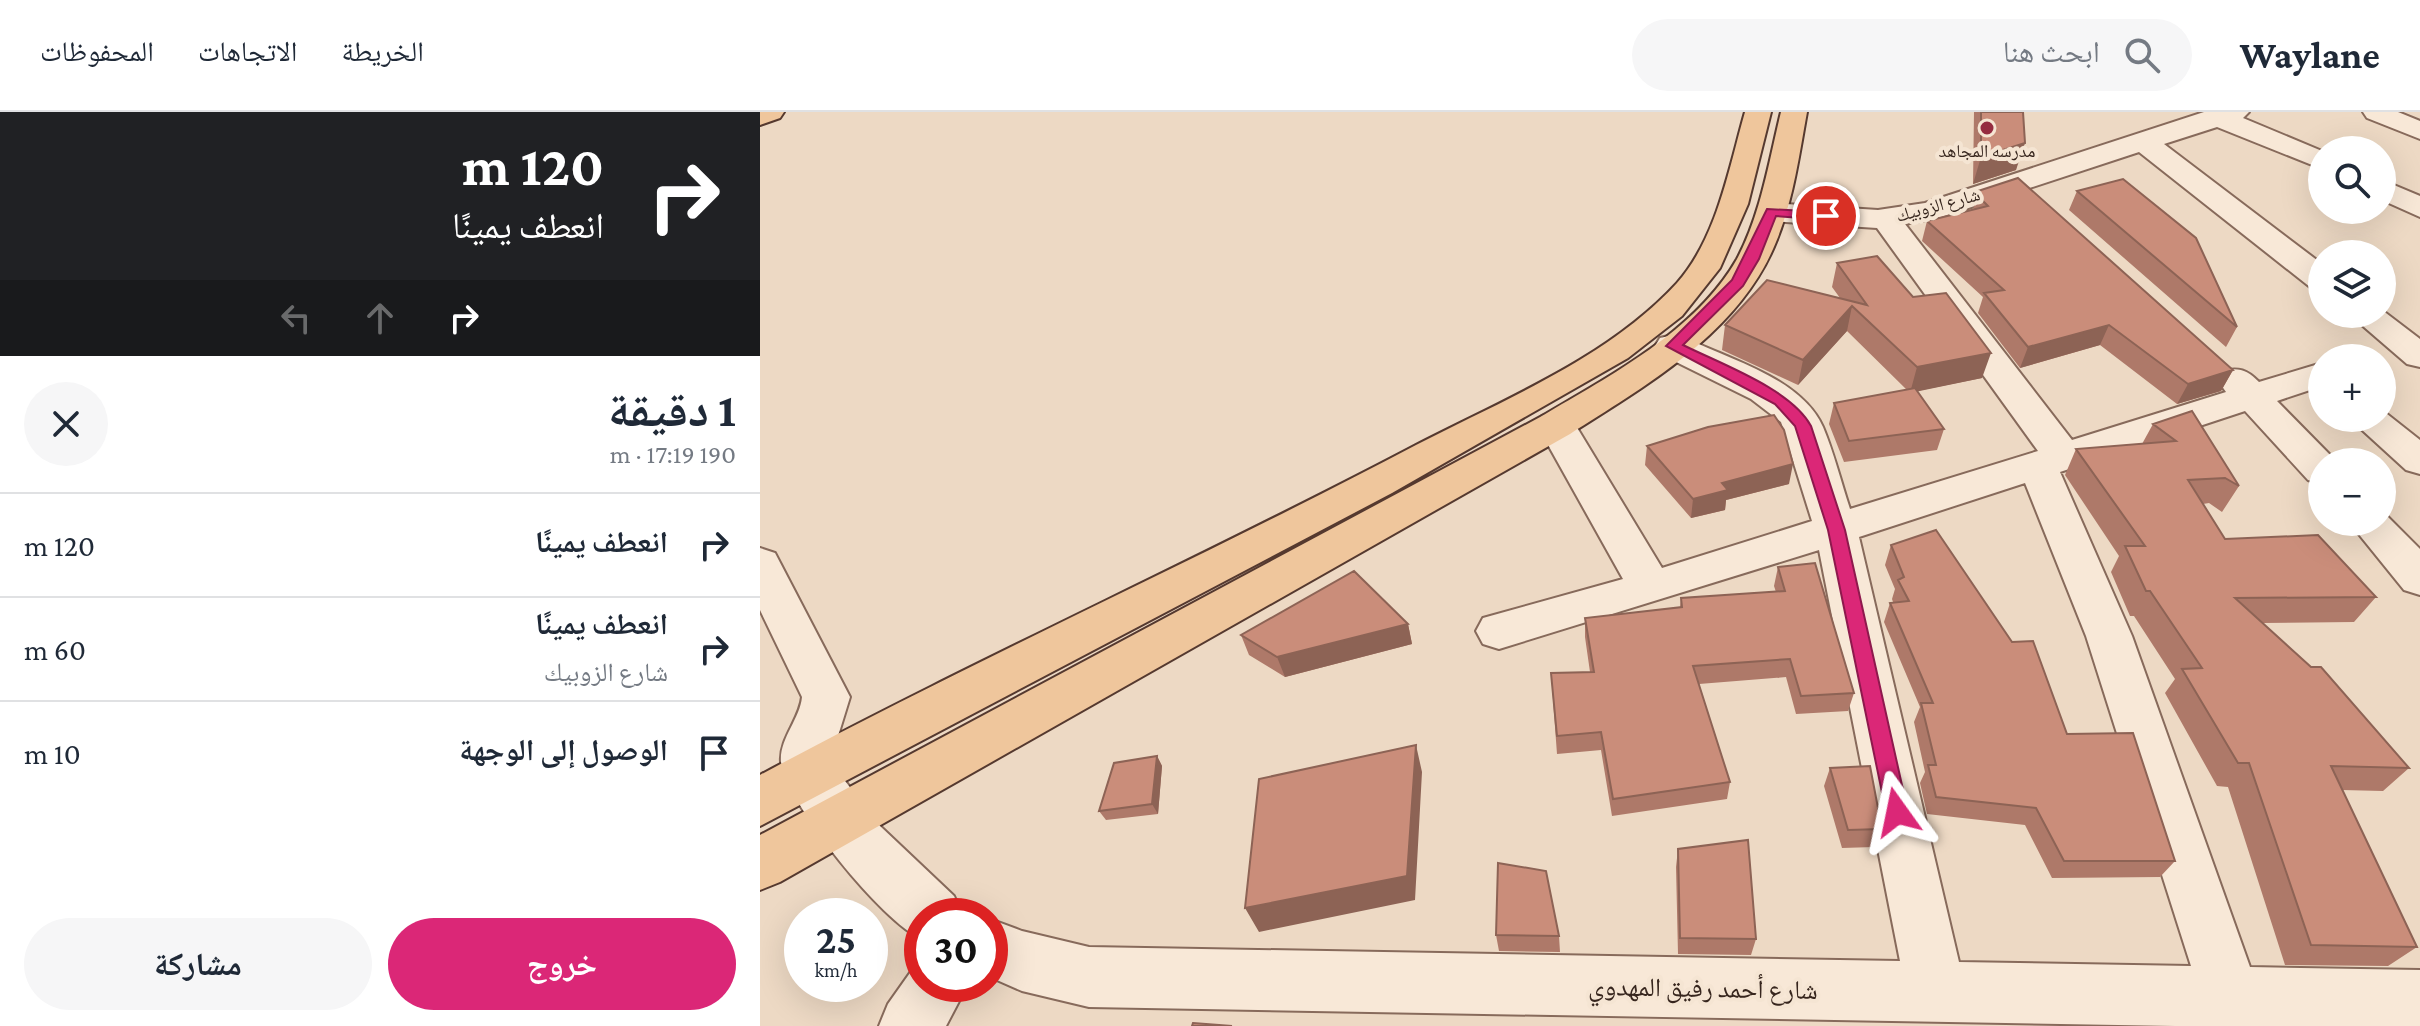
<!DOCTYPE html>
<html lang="ar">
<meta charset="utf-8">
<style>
body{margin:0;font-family:"Crimson Pro","Noto Naskh Arabic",serif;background:#f6f6f7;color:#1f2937;direction:rtl;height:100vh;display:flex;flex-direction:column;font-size:30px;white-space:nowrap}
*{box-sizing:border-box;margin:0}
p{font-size:26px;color:#747a83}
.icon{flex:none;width:44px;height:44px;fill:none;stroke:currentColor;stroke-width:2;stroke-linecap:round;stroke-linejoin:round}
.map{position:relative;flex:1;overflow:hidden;direction:ltr}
.sheet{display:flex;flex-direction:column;background:#fff;width:760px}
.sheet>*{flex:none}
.top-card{background:#202124;color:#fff;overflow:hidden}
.buttons{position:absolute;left:1548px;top:24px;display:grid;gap:16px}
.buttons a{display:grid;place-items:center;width:88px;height:88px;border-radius:50%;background:#fff;box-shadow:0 8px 32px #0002;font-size:40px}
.speed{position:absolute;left:24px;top:786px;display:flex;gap:16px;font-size:40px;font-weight:700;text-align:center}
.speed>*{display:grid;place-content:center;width:104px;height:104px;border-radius:50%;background:#fff;box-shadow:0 8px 32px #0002;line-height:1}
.speed small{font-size:20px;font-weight:400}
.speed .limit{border:12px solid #d22;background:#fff;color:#111}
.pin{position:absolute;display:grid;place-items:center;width:68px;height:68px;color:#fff;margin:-34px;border:4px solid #fff;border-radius:50%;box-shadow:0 2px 8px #0007}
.me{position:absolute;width:88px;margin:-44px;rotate:348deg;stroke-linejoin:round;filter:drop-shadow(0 0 6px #0008)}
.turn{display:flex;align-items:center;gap:28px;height:168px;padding:0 24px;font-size:36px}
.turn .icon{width:104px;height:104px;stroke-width:2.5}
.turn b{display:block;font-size:56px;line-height:68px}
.lanes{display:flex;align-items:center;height:76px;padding:0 24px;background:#0003;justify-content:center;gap:40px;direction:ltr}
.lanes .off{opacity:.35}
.round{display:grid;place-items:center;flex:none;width:84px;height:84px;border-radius:42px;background:#f6f6f7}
.summary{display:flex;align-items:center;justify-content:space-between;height:136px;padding:0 24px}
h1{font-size:48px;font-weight:700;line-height:60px}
.button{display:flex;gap:16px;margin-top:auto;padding:16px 24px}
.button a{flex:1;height:92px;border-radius:48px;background:#db2777;color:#fff;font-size:32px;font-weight:700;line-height:92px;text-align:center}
.button a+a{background:#f6f6f7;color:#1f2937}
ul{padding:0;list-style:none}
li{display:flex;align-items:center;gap:24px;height:104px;padding:0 24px;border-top:2px solid #e0e1e3}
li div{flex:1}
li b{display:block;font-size:30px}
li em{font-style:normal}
header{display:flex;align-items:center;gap:48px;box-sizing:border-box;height:112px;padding:0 40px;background:#fff;border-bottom:2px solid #e0e1e3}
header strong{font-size:38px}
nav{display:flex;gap:44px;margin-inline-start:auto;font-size:28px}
.search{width:560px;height:72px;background:#f6f6f7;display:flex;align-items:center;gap:20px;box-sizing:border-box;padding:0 28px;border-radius:44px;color:#747a83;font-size:30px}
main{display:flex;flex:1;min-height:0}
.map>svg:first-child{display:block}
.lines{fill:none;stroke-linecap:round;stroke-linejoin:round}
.minor-casing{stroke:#876a5b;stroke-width:4}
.major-casing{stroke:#55392f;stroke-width:4}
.minor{fill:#f8e8d7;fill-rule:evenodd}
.major{fill:#efc69c;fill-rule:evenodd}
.wall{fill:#ae7969}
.shaded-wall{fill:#8d6355}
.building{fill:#ca8d7a;stroke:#8d6355;stroke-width:2}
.route{fill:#db2777;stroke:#8e194d;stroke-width:2}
.poi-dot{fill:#952c40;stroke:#f5e5d3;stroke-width:3}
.labels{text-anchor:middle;stroke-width:8;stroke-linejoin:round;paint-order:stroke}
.far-poi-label{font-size:18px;fill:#37261e;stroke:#f5e5d3}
.far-street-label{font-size:18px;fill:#37261e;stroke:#f5e5d3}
.near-street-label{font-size:26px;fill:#37261e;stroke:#f5e5d3}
</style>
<header>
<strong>Waylane</strong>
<div class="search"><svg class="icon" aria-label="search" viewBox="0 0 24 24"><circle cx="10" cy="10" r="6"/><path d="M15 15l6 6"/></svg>ابحث هنا</div>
<nav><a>الخريطة</a><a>الاتجاهات</a><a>المحفوظات</a></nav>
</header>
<main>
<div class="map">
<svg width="1660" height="914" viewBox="0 0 1660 914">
<rect width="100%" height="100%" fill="#edd9c4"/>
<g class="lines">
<g class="minor-casing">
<path id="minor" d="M1444,0H1489L1483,6L1562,39V57L1457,15L1404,32L1562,152V178L1550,175L1379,40L1181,105L1145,112L1312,328L1466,280L1457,267L1462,259C1479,255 1487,258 1499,270L1562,251V274L1517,289L1577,350H1562V372L1548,368L1485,299L1300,360L1372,524L1490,855L1660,858V914H1415L329,895L262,879L230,865V807L262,819L329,835L1140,849L1059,438L739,537L723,532L716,519L723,506L863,467L777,313L782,304L796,301L810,304L902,456L1052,409L1021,310L991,287L900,242L895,234L900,226L913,223L926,226C970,248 1041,266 1063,315C1074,341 1081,370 1090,397L1278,339L1117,116L1012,109L1001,106L997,100L1001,94L1012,91L1118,98L1165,91ZM1265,371L1326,524L1431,854L1199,850L1099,425Z
M1603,0H1638L1660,9V27L1607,6Z
M1622,68L1660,84V105L1622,88Z
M1622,198L1660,227V255L1647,252L1589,202H1622Z
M1622,298L1660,328V362L1646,358L1589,306H1622Z
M1622,399L1660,437V483L1644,478L1589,410H1622Z
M0,436L15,441L90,585L73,640L75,656L120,714L194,784L203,804H162V827C123,811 27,692 21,650C19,627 40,607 42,585L0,498Z
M162,849V872H208L186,914H119L128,892L157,851Z"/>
</g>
<g class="major-casing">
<path id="major" d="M0,0H24L20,6L0,13Z
M985,0H1011L988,92L960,156L922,204L868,246L632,381L0,714V663C216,547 440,447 656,333C745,287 848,246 917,171C957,126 969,56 985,0Z
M1021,0H1047C1039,44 1033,89 1016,130C980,220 887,273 810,322L20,770L0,778V723L782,304C851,263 936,219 977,147C1001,102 1009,49 1021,0Z"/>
</g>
<use href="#minor" class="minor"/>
<use href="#major" class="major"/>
</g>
<path class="wall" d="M1214,0H1263L1256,58L1213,72Z
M1218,79L1473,258L1461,279L1417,292L1340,233L1260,256L1218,201L1223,185L1162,129L1167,109L1213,98Z
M1317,79L1477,215L1466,235L1309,98Z
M1077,151L1222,266L1157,279L1184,317L1177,338L1084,350L1069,312L1074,291L1147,278L1087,219L1038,273L962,238L965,213L1080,186L1072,175Z
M1393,312L1479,374L1462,400L1449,391L1443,392L1465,427L1616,485L1594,510L1502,511L1649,656L1623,679L1582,678L1657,835L1628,854L1525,853L1468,675L1457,674L1405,581L1415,567L1374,504H1370L1351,460L1359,444L1305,363L1316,337L1382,332Z
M887,334L1029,372L966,388L965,398L931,406L885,353Z
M1131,433L1307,622L1415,749L1400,765L1292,766L1265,713L1167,702L1160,671L1165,660L1154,610L1160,595L1124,510L1130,491L1133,490L1132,487L1135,477L1125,453Z
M1018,455L1094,581L1088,599L1036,602L1026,565L939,572L970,670L967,687L852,704L841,638L797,642L791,561L830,560L825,525V506L920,495L921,486L1016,480L1014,474Z
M648,512L652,532L525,565L489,543L481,523Z
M397,644L402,654L398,702L346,708L339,699Z
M1070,656L1122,717L1114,735L1082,736L1064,674Z
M918,737L996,827L991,843L918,842L916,755Z
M736,823L799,824L800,840L739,839Z"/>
<path class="shaded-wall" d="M1265,31L1256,58L1213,72L1221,45Z
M1092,194L1087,219L1038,273L1043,248Z
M1349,213L1340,233L1260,256L1268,235Z
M1231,241L1222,266L1150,281L1157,255Z
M1473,258L1461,279L1417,292L1428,272Z
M1033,352L1029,372L966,388L965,398L931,406L933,387L962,371Z
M648,512L652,532L525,565L517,545Z
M656,633L662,660L655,788L499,820L485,796Z
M397,644L402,654L398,702L392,692Z"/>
<path class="building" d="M1221,0H1263L1265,31L1221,45Z
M1258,66L1473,258L1428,272L1349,213L1268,235L1224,181L1244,178L1167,109L1228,94L1218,84V79Z
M1363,67L1436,126L1477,215L1317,79Z
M1117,144L1153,185L1186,181L1231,241L1157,255L1092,194L1043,248L965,213L1007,168L1107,193L1077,151Z
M1155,276L1184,317L1089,329L1074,291Z
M1432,299L1479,374L1465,366L1428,368L1465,427L1558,423L1616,485L1475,486L1551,555H1561L1649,656L1571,654L1657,835L1551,833L1489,651H1478L1422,557L1442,556L1390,479H1386L1365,434H1385L1316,337L1416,329L1393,312Z
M1014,303L1024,318L1033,352L962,371L968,378L933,387L887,334L948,315Z
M1176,418L1252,530L1273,529L1307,622L1373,621L1415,749H1304L1276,696L1176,685L1168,653H1176L1161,591H1173L1130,491L1149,489L1138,468L1144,465L1131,433Z
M1055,451L1094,581L1041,584L1030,547L933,554L970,670L853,687L841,620L797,624L791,561L834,560L825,506L922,495L921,486L1025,479L1018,455Z
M594,459L648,512L517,545L481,523Z
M656,633L647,764L485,796L499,667Z
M397,644L392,692L339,699L354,651Z
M1110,654L1122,717L1088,718L1070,656Z
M988,728L996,827L920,826L918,737Z
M738,751L786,759L799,824L736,823Z
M433,911L472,914H432Z"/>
<path class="route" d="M1007,97L1066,100L1072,104L1066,108L1016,104L999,147L983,174L923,233C961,252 1031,277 1051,314L1085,418L1148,700L1145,707L1137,710L1129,707L1126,700L1068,418L1035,314L1015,292L906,234L972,168Z"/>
<circle class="poi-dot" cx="1227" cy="16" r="8"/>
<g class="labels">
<g class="far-poi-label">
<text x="1227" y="45">مدرسه المجاهد</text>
</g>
<g class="far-street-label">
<text transform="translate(1178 93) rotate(-15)" y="6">شارع الزوبيك</text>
</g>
<g class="near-street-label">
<text transform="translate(943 876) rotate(1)" y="9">شارع أحمد رفيق المهدوي</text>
</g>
</g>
</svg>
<div class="buttons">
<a><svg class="icon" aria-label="search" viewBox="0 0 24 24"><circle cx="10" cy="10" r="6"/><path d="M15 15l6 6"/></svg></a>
<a><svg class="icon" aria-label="layers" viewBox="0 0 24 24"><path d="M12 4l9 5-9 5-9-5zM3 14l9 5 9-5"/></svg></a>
<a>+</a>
<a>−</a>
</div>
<div class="speed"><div>25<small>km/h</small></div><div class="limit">30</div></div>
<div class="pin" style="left:1066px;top:104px;background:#d93025"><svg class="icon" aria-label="arrive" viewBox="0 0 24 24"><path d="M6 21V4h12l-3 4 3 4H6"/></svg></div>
<svg class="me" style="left:1137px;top:700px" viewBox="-20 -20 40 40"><path d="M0-17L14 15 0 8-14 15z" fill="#db2777" stroke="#fff" stroke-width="4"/></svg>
</div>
<section class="sheet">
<div class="top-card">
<div class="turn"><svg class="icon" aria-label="right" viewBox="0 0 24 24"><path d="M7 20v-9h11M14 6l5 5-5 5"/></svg><div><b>120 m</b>انعطف يمينًا</div></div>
<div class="lanes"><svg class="icon off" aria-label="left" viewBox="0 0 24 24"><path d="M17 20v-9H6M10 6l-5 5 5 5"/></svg><svg class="icon off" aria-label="ahead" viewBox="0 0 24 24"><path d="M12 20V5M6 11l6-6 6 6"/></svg><svg class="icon" aria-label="right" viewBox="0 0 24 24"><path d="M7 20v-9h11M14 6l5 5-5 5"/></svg></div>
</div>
<div class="summary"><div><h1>1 دقيقة</h1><p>190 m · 17:19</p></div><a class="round"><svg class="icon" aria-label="close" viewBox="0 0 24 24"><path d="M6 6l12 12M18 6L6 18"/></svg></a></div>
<ul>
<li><svg class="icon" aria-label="right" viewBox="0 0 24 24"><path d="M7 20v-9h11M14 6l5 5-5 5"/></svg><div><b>انعطف يمينًا</b></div><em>120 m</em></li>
<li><svg class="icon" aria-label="right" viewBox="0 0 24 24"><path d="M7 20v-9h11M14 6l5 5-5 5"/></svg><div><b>انعطف يمينًا</b><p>شارع الزوبيك</p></div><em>60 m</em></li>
<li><svg class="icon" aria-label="arrive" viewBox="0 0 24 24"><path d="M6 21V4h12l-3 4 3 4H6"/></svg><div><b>الوصول إلى الوجهة</b></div><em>10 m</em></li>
</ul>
<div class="button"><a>خروج</a><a>مشاركة</a></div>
</section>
</main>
